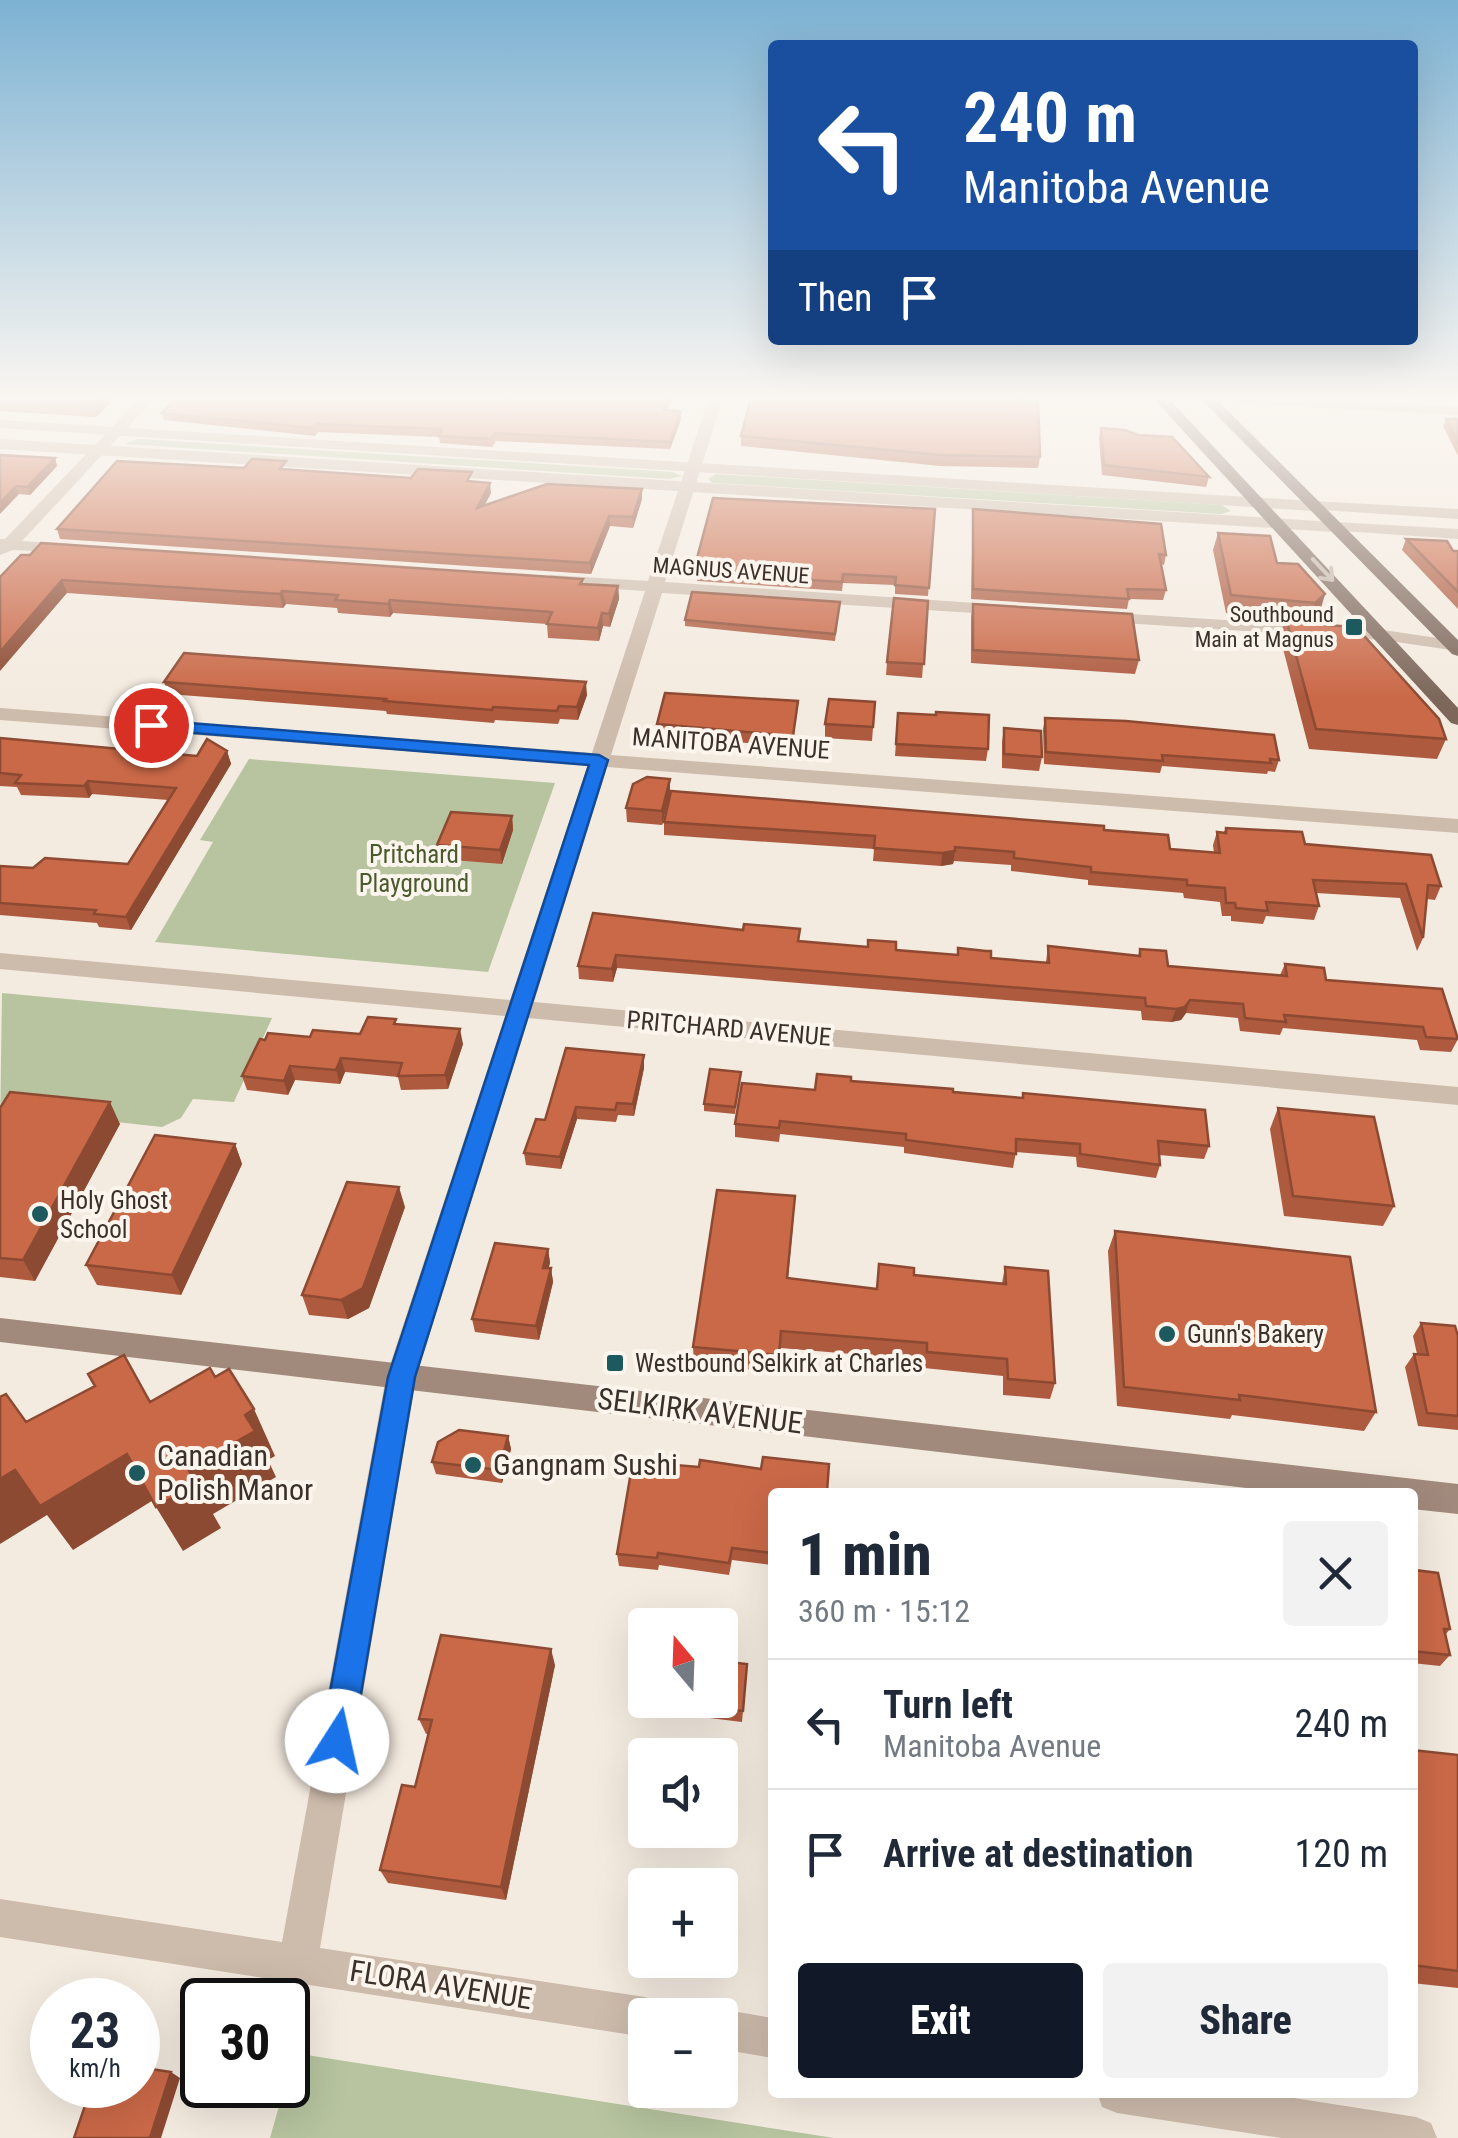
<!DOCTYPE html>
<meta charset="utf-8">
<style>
body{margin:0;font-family:"Roboto Condensed",sans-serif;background:#f2f2f3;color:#1f2937;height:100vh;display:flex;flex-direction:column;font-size:38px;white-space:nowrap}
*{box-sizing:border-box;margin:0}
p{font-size:32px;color:#747a83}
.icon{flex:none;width:55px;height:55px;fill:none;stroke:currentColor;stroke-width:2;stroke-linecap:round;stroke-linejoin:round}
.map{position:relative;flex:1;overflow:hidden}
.panel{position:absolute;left:768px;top:1488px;width:650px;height:610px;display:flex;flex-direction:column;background:#fff;border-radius:10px;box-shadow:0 10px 40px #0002}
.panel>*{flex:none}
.guide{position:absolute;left:768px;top:40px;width:650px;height:305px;border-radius:10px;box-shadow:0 10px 40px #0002;background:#1a4fa0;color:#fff;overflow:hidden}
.needle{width:65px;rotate:341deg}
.tools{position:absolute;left:628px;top:1608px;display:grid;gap:20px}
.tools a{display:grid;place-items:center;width:110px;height:110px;border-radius:10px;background:#fff;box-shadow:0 10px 40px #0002;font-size:50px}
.speed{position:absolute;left:30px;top:1978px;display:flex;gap:20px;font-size:50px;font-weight:700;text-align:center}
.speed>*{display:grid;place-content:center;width:130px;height:130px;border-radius:50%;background:#fff;box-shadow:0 10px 40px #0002;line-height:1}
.speed small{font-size:25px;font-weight:400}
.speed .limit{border:5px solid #111;border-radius:15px;background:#fff;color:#111}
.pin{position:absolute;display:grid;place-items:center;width:85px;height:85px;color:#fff;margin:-42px;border:5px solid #fff;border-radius:50%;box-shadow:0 2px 10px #0007}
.me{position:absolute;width:110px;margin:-55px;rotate:10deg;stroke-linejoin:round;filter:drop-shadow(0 0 8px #0008)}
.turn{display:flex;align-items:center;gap:35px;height:210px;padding:0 30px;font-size:45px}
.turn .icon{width:130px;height:130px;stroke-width:2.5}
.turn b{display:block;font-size:70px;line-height:85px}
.then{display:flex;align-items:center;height:95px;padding:0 30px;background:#0003;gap:20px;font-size:38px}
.round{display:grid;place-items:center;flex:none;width:105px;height:105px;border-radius:10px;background:#f2f2f3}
.summary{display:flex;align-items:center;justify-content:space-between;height:170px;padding:0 30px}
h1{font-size:60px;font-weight:800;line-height:75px}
.action{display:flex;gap:20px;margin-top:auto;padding:20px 30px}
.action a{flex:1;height:115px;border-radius:10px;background:#111827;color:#fff;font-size:40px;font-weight:800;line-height:115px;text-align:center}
.action a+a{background:#f2f2f3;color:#1f2937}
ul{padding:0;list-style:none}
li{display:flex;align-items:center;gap:30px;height:130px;padding:0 30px;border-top:2px solid #e0e1e3}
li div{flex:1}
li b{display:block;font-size:38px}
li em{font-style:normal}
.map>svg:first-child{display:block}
.green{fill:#b7c49f}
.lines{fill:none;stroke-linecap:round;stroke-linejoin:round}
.minor{fill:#cdbbab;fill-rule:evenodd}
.tertiary{fill:#cdbbab;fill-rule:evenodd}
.secondary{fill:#a18a7c;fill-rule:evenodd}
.primary{fill:#7d675b;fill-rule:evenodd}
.wall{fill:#ae5a3e}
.shaded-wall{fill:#8d4a32}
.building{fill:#ca6948;stroke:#8d4a32;stroke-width:2.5}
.oneway{stroke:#c2b5ab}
.route{fill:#1a73e8;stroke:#114b97;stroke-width:2.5}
.poi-dot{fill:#1d5a5f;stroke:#fbf5ed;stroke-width:4}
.labels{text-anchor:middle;stroke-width:8;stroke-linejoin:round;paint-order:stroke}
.far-street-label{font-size:22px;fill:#3b302a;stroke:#fbf5ed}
.far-poi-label{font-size:22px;fill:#3b302a;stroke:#fbf5ed;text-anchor:end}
.street-label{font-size:25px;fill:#3b302a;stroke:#fbf5ed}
.park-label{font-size:25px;fill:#495a2d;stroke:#fbf5ed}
.poi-label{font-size:25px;fill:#3b302a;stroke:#fbf5ed;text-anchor:start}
.near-street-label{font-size:30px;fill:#3b302a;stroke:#fbf5ed}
.near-poi-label{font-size:30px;fill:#3b302a;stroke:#fbf5ed;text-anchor:start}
</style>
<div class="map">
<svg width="1458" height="2138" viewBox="0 0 1458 2138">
<rect width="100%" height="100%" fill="#f4ebe0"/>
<path class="green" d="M138,439L672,472L682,476L669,479L124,444Z
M716,474L1222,505L1231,511L1221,514L713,483L708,479Z
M249,759L555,783L488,972L155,942L213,842L200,840Z
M2,993L272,1018L234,1102L193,1099L181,1118L162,1127L14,1111L0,1131Z
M294,2053L834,2138H270Z"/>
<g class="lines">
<path class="minor" d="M140,398H155L22,541L72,544L78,545V553L13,550L0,555V539H5Z
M709,398H723L665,582L1005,605L1014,610L1005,615L662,593L611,755L1458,819V833L607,767L534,1002L1458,1087V1105L528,1018L416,1377L320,1948L645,1997L659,2003L664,2015H645V2037L0,1937V1899L282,1942L386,1377L505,1016L0,969V953L510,1000L588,765L0,720V708L592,753L645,591L551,585L542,580L551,575L648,581Z
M1204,398H1287L1458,407V415L1211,402Z
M1314,501L1458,509V519L1308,509L1306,506Z
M1335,522L1458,529V539L1329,530L1327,527Z
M1099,612L1383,630L1458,641V651L1383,640L1093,621V613Z
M720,2009L772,2018V2058L720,2049V2015H706Z
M1097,2092H1255L1416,2117L1431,2123L1437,2138H1281L1117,2113L1102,2107Z"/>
<path class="tertiary" d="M0,420L1314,501L1322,506L1314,511L0,428Z
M0,439L1335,522L1343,527L1335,532L0,449Z"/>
<path class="secondary" d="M0,1318L1458,1484V1514L1412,1509V1492H1280L0,1342Z"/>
<path class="primary" d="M1153,398H1168L1458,708V725L1451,723Z
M1200,398H1215L1458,640V656L1452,654Z"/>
</g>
<path class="wall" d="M0,398H115L96,417L0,411Z
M176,398H673L667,411L681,419L670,449L496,441L492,447L440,443L439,437L318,432L315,436L164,420L162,413Z
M1446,419H1458V456L1443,426Z
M1101,428L1209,477L1206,487L1102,475L1099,438Z
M741,436L1040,457L1038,468L940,466L741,446Z
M0,455L55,458L57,466L30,495L19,494Z
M288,470L473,482L491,493L484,506L642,489V499L633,528L610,526L591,574L60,539L57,529Z
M935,509L928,596L895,594V585L843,583L842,591L697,581L696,562Z
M973,509L1166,555L1164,565L1161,564L1166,590L1163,600L1129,599L1127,609L971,599Z
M1218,533L1277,563L1298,564L1320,612L1309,621L1297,620L1296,623L1446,739L1437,759L1309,749L1280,637L1285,619L1226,613L1213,550Z
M1406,539L1458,551V609L1402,550Z
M0,577L583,579V584L618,586L619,599L610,627L603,626L599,641L548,638L547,624L393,613L390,617L338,613L337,608L286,604L283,608L67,593Z
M928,601L922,678L886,675L887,662Z
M840,602L835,641L685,626V620Z
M973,604L1139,660L1135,674L971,663V617Z
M164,682L587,695L578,720L560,719L558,724L495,720L494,723L387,714L386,711L168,694Z
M798,701L792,747L657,735V724Z
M875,702L872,741L825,738V724Z
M898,713L936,715L988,749L986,761L895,756Z
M1045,718L1279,760L1275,772L1268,771L1267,774L1162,766L1160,773L1044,764L1043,729Z
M1004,728L1042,757L1039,771L1002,768V742Z
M0,738L197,756L227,751L231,764L131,930L99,927L97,923L0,915V866L33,868L128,864L168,800L92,794L89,798L21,795L17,787L0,786Z
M670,793L662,825L627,822L626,808Z
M512,816L513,830L502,864L440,859L437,845Z
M664,822L1104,830L1170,849L1214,853L1213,845L1217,832H1224L1226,828L1305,844L1441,886L1435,900L1427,899L1423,938L1417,951L1400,898L1316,893L1319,906L1314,920L1266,916L1263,924L1231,921V916H1222L1220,902L1184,898L1183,893L1088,885V880L1011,871V865L954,861L953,864L941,866L873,861L874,849L664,835Z
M593,913L743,930L800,929L799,941L957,955L958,948L991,958L1046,962L1048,946L1138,956L1140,949L1168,966L1280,975L1285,964L1326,980L1458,1039L1451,1052L1420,1050L1417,1040L1283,1028L1280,1035L1240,1031L1238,1018L1186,1013L1181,1020L1171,1022L1142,1020L1141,1011L617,968L613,982L579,979L578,966Z
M398,1025L463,1044L448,1089L401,1090L398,1077L345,1072L340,1084L295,1080L288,1095L247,1090L242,1076L360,1034Z
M644,1055V1068L634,1116L618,1115L616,1122L577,1119L561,1169L526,1165L524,1153L545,1120Z
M741,1072L735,1114L704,1111V1104Z
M851,1081L1022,1098L1023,1093L1209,1146L1204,1159L1159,1155L1160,1165L1156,1178L1077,1167L1076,1157L1016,1152L1013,1168L904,1153V1147L780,1134L779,1142L735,1137V1124L815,1090Z
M0,1108L120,1124L35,1281L0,1277Z
M1278,1108L1394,1206L1383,1226L1284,1216L1270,1129Z
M235,1144L242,1164L181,1295L97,1285L86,1265Z
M405,1207L369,1308L348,1319L309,1315L302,1295Z
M794,1214L788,1278L877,1289L879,1264L914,1275L1002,1283L1005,1267L1055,1383L1050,1399L1003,1395V1376L924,1368V1360L780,1348L778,1372L694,1364L693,1347Z
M1115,1231L1376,1412L1364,1431L1232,1415L1230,1419L1117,1406L1108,1251Z
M548,1249L550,1263L548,1268H551L553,1282L539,1340L475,1332L472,1319Z
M1421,1323L1458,1336V1430L1418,1426L1405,1367L1414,1354H1417L1413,1336Z
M508,1436L511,1449L502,1483L436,1474L432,1462Z
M772,1492V1565L732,1560L729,1575L659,1565L658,1570L619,1566L617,1554Z
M1412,1561L1415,1570L1450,1629L1446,1634L1450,1655L1440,1666L1412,1663Z
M747,1664L742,1722L685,1715V1705Z
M555,1665L506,1900L388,1883L380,1870L415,1787L428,1734H426L419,1719Z
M1412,1750L1458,1755V1988L1412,1983Z"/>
<path class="shaded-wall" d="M92,398H115L96,417Z
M669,398H673L663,418V410Z
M681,411V419L670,449V442Z
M55,458L57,466L30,495L27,487Z
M490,483L491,493L478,518L477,508Z
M16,486L19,494L0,514V503Z
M642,489V499L633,528V517Z
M609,516L610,526L591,574L590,563Z
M62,580L67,593L0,671V652Z
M618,586L619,599L610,627L609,614Z
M282,591L286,604L283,608L280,594Z
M1325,594L1320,612L1309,621L1315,603Z
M390,600L393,613L390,617L388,604Z
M602,613L603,626L599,641L598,628Z
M586,682L587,695L578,720L577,707Z
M227,751L231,764L131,930L126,917Z
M670,779V793L662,825V811Z
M88,781L92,794L89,798L84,786Z
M512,816L513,830L502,864L500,850Z
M955,851L953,864L941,866L942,853Z
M616,955L617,968L613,982L612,969Z
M1190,1000L1186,1013L1181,1020L1171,1022L1176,1009Z
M460,1029L463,1044L448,1089L445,1075Z
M644,1055V1068L634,1116L633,1104Z
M341,1058L345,1072L340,1084L336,1070Z
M290,1066L295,1080L288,1095L284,1081Z
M110,1102L120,1124L35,1281L23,1260Z
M576,1107L577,1119L561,1169L560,1157Z
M235,1144L242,1164L181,1295L172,1275Z
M399,1187L405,1207L369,1308L348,1319L341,1300Z
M548,1249L550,1263L545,1281L543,1268Z
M551,1268L553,1282L539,1340L536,1326Z
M254,1409L275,1456L268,1460L276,1477L213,1514L221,1528L183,1551L156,1507L188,1469L245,1415Z
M508,1436L511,1449L502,1483L499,1470Z
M127,1454L155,1499L73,1550L47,1515L0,1544V1479L15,1470Z
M551,1649L555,1665L506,1900L501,1887Z
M171,2072L180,2078L161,2138H150Z"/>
<path class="building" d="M176,398H669L663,410L681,411L670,442L495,433L491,439L439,436L442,429L316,424L313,428L162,413Z
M751,398H1038L1040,457L941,455L741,436Z
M1446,419H1458V444Z
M1101,428L1125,430L1138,435L1172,437L1209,477L1104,465Z
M0,455L55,458L27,487L16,486L0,503Z
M252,459L286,461L280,469L411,478L418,469L472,472L467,481L490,483L477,508L547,484L642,489L633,517L609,516L590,563L57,529L117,461L244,468Z
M713,498L935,509L929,588L895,585L896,577L843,574L842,582L697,573L699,562H696Z
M973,509L1161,524L1166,555L1159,554L1166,590L1127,589L1129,599L973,589Z
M1218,533L1270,536L1277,563L1298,564L1325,594L1315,603L1231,595Z
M1406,539L1447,541L1453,551H1458V592Z
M41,543L583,579L580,584L618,586L609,614L602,613L598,628L547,624L552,612L390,600L388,604L335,600L338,595L282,591L280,594L62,580L0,652V577L21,555H30Z
M692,592L840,602L835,634L685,620Z
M894,598L928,601L924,664L887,662Z
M973,604L1132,614L1139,660L973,650Z
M1286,618H1298L1293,623L1356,627L1439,719L1446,739L1316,729Z
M184,653L586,682L577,707L559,706L557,711L493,707L492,710L384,701L386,699L164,682Z
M665,693L798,701L793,736L657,724Z
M829,699L875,702L873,727L825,724Z
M936,712L989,715L988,749L896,744L898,713L936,715Z
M1045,718L1126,721L1274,735L1279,760L1270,759L1271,763L1162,755L1163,761L1046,752Z
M1004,728L1041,731L1042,757L1004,754Z
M0,738L197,756L207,739L227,751L126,917L94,914L96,910L0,903V866L33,868L45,858L128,864L176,788L88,781L84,786L15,783L21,775L0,773Z
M647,777L670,779L662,811L626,808L633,784Z
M671,791L1104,826V830L1168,835L1170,849L1220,853L1217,832L1226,833V828L1302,832L1305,844L1431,855L1441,886L1428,885L1423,938L1406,884L1313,880L1319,906L1266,902L1268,911L1236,908L1235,903H1226L1225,888L1187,885V880L1091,872V867L1014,858V852L955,847V851L942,853L874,848L875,836L664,822Z
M451,812L512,816L500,850L437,845Z
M593,913L743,930L744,924L800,929L798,941L868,947V940L896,942V950L958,955V948L986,951H991V958L1049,963L1048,946L1140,956V949L1166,951L1168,966L1287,976L1285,964L1324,968L1326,980L1442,989L1458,1039L1426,1037L1423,1027L1284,1015L1286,1022L1245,1018L1243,1004L1190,1000L1185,1007L1176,1009L1146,1006L1145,998L616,955L612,969L578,966Z
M368,1017L396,1019L394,1024L460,1029L445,1075L398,1076L402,1063L341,1058L336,1070L290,1066L284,1081L242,1076L260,1039L265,1040L268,1033L310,1037L313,1030L360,1034Z
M566,1048L644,1055L633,1104L617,1103L615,1110L576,1107L560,1157L524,1153L536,1119L545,1120Z
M710,1069L741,1072L735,1107L704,1104Z
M817,1074L851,1077V1081L953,1089V1092L1023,1098V1093L1205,1110L1209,1146L1158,1141L1160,1165L1080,1154V1144L1016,1139V1154L906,1140V1134L780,1121L779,1128L735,1124L742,1083L815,1090Z
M10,1092L110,1102L23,1260L0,1258V1108Z
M1278,1108L1374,1117L1394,1206L1293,1196Z
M155,1135L235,1144L172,1275L86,1265Z
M347,1182L399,1187L363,1288L341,1300L302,1295Z
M717,1190L795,1196L787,1278L877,1289L879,1264L914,1268V1275L1006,1284L1005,1267L1048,1271L1055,1383L1008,1379L1007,1359L927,1352V1343L781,1331L779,1355L693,1347Z
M1115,1231L1350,1257L1376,1412L1239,1395L1240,1400L1124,1387Z
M495,1243L548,1249L543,1268H551L536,1326L472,1319Z
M1421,1323L1455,1326L1458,1336V1416L1427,1413L1414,1354L1428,1355Z
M124,1355L150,1402L210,1368L215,1377L229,1369L254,1409L245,1415L255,1431L188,1469L196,1484L156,1507L127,1454L40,1506L15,1470L0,1479V1397L6,1394L26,1422L95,1386L88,1374Z
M459,1430L508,1436L499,1470L432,1462L438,1442Z
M763,1457L829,1464L827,1492H772V1553L732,1548L729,1563L658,1553L657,1558L617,1554L631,1472L638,1473L640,1462L699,1467L700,1460L761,1469Z
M1412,1561L1415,1570L1438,1573L1450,1629H1444L1450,1655L1412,1651Z
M441,1635L551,1649L501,1887L380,1870L402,1785L415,1787L432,1720L419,1719Z
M720,1661L747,1664L743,1711L685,1705V1700H720Z
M1412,1750L1458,1755V1971L1412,1965Z
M138,2067L171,2072L150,2138H74L92,2085H138Z"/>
<defs><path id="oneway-shaft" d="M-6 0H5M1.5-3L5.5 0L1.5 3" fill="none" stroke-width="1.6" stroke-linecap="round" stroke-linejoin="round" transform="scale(2.5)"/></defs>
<use class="oneway" href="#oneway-shaft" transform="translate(1323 570) rotate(47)"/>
<linearGradient id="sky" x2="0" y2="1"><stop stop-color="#7db2d3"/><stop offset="0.57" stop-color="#faf6f1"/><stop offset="1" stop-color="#faf6f1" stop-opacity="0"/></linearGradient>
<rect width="1458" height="697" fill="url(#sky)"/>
<path class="route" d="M151,720L599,755L608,760L415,1377L353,1741L348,1753L337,1757L325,1753L321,1741L388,1377L589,765L145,729L142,725Z"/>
<g class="poi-dot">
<rect x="1344" y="617" width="20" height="20" rx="5"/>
<circle cx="40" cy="1214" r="10"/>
<circle cx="1167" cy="1334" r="10"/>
<rect x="605" y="1353" width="20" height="20" rx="5"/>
<circle cx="473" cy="1465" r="10"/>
<circle cx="137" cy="1473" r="10"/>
</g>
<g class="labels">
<g class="far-street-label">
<text transform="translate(731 570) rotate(4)" y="8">MAGNUS AVENUE</text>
</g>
<g class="far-poi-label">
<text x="1334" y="622">Southbound<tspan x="1334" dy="25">Main at Magnus</tspan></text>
</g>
<g class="street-label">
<text transform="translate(731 743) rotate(4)" y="9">MANITOBA AVENUE</text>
<text transform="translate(729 1028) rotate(5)" y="9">PRITCHARD AVENUE</text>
</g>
<g class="park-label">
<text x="414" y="863">Pritchard<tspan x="414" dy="29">Playground</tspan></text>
</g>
<g class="poi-label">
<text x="60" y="1209">Holy Ghost<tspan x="60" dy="29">School</tspan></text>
<text x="1187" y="1343">Gunn's Bakery</text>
<text x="635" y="1372">Westbound Selkirk at Charles</text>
</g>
<g class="near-street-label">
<text transform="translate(700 1411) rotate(7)" y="10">SELKIRK AVENUE</text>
<text transform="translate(441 1985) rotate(9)" y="10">FLORA AVENUE</text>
</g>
<g class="near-poi-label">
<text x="157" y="1466">Canadian<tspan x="157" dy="34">Polish Manor</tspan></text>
<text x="493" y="1475">Gangnam Sushi</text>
</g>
</g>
</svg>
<div class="tools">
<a><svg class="needle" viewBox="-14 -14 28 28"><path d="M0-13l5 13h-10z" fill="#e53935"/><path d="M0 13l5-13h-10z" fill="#747a83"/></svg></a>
<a><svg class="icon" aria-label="sound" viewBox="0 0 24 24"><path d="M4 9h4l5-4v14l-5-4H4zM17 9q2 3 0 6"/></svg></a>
<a>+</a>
<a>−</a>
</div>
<div class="speed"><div>23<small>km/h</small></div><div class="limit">30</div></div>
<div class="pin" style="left:151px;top:725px;background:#d93025"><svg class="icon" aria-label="arrive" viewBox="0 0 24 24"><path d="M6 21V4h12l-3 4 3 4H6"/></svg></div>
<svg class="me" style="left:337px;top:1741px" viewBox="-20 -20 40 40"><circle r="19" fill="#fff"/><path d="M0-13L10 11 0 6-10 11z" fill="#1a73e8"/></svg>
<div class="guide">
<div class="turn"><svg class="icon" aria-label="left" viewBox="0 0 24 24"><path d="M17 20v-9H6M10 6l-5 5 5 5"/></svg><div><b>240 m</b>Manitoba Avenue</div></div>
<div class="then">Then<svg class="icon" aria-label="arrive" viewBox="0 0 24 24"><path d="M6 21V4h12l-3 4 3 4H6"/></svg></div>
</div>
<section class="panel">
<div class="summary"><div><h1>1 min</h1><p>360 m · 15:12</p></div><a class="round"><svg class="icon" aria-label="close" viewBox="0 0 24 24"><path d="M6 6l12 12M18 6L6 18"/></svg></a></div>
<ul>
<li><svg class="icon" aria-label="left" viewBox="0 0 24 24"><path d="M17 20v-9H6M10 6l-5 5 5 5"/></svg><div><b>Turn left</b><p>Manitoba Avenue</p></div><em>240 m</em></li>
<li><svg class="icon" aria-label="arrive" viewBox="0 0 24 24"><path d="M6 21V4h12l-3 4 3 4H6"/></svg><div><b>Arrive at destination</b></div><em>120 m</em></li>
</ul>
<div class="action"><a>Exit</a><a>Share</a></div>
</section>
</div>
